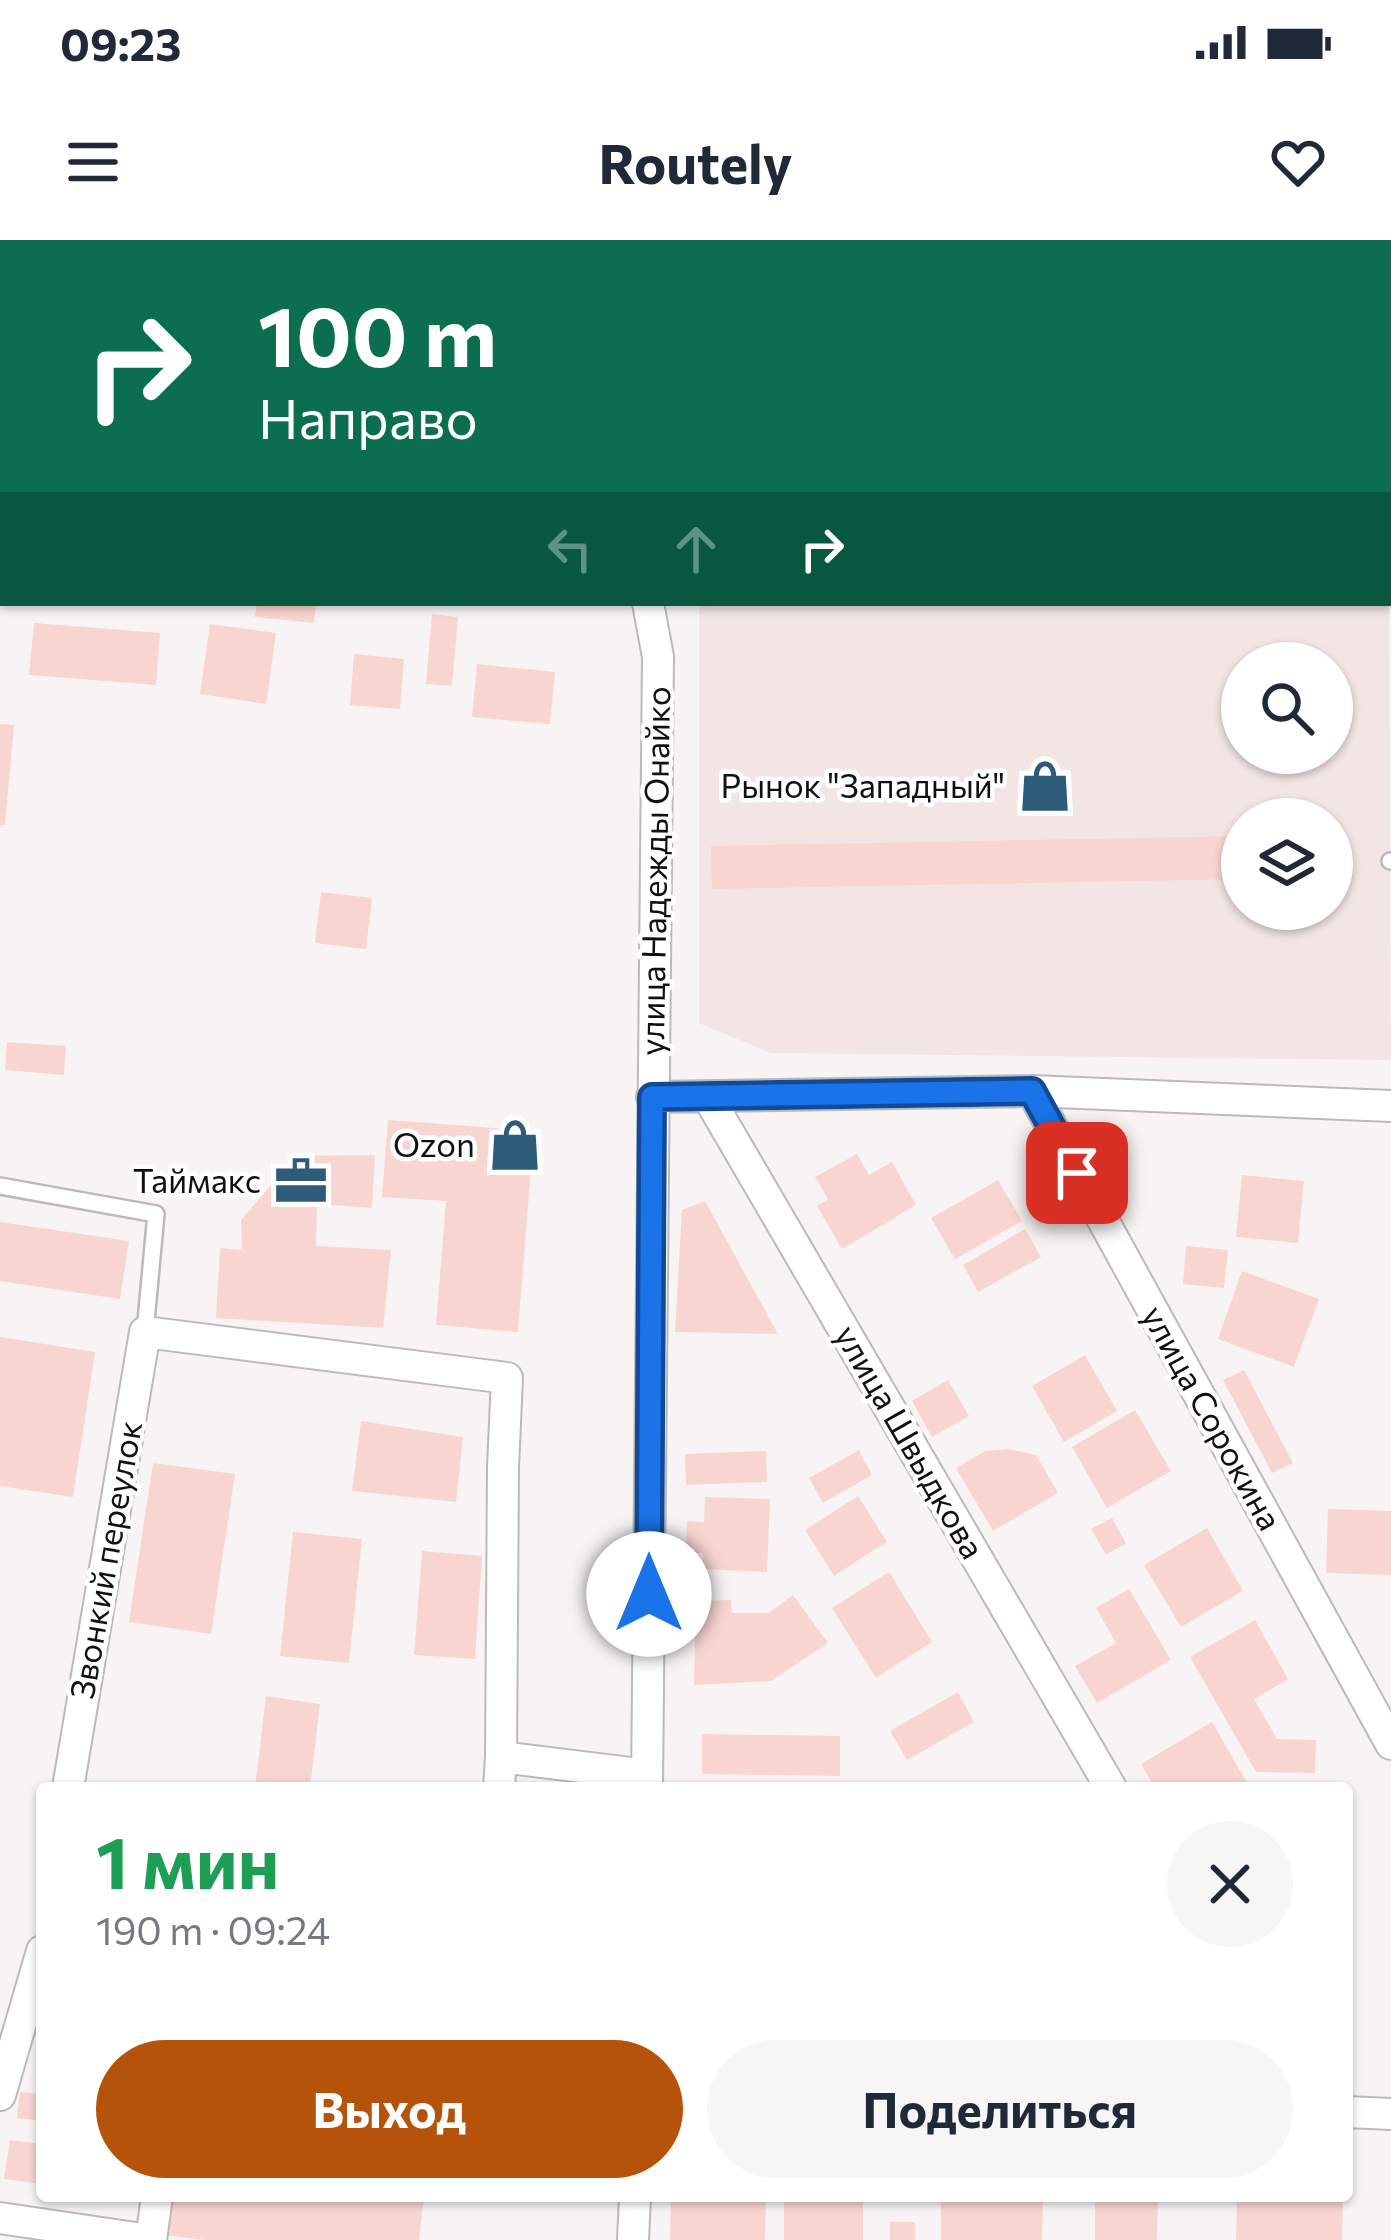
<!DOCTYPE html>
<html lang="ru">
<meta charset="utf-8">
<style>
body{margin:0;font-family:Commissioner,sans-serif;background:#f6f6f7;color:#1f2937;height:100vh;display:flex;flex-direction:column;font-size:45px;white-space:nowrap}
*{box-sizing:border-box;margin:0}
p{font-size:39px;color:#747a83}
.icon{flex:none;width:66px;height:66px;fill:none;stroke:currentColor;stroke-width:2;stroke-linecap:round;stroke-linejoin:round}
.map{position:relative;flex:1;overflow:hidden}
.drawer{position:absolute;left:36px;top:1542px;width:1317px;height:420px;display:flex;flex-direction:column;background:#fff;border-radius:12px;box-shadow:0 3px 9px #0004}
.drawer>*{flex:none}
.hud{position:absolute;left:0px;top:0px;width:1392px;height:366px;box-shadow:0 3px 9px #0004;background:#0b6e4f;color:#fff;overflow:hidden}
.tools{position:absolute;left:1221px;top:402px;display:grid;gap:24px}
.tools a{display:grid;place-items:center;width:132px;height:132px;border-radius:50%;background:#fff;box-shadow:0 3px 9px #0004;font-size:60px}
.pin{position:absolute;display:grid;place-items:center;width:102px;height:102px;color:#fff;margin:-51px;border-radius:24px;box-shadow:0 6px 18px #0006}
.me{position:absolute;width:132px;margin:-66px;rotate:0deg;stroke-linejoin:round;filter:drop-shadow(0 0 9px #0008)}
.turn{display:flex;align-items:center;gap:42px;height:252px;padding:0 60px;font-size:54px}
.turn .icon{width:156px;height:156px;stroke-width:2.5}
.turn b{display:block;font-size:84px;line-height:102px}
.lanes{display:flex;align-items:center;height:114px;padding:0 60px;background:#0003;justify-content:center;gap:60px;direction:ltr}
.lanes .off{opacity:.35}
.round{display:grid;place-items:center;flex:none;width:126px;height:126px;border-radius:63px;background:#f6f6f7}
.summary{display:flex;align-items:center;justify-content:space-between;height:204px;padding:0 60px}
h1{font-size:72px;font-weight:700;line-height:90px;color:#1e9e55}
.button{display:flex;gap:24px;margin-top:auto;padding:24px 60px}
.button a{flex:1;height:138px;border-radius:72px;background:#b45309;color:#fff;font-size:48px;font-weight:700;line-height:138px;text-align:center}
.button a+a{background:#f6f6f7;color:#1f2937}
.status{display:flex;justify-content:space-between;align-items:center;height:84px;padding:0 60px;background:#fff;direction:ltr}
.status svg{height:33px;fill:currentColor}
header{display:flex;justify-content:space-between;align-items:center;height:156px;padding:0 60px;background:#fff;font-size:54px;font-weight:700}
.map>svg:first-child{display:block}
.built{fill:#f2e5e4;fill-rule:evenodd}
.building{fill:#f9d5d1}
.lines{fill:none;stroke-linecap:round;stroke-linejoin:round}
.lane-casing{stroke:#bdb9b9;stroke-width:20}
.street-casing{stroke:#bdb9b9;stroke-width:34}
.highway-casing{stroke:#cfcfcf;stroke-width:62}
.lane{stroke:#fff;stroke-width:15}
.street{stroke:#fff;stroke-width:30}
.highway{stroke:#ca6e69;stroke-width:57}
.route-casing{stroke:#114b97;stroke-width:30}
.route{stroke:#1a73e8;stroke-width:21}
.labels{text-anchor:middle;stroke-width:9;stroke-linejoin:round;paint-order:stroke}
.poi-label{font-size:33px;fill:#111010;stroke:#fff;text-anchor:end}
.street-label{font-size:33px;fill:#111010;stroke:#fff}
</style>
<div class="status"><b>09:23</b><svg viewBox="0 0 49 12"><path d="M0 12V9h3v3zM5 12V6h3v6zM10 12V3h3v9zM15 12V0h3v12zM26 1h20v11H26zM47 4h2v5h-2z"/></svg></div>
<header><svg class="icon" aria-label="menu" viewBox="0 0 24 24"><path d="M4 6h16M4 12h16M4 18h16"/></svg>Routely<svg class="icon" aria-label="heart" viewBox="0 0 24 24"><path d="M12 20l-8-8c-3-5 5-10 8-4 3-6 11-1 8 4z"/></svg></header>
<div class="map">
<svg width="1391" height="2000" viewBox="0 0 1391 2000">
<rect width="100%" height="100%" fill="#f8f4f4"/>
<path class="built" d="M1389,302L1391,820L771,813L699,783V363H1389ZM1242,423H1332V513H1242ZM1242,579H1332V669H1242Z"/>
<path class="building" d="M257,363H316L314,383L255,377Z
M432,374L458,377L452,446L426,444Z
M34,383L160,393L156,445L29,435Z
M210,384L276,393L266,464L200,454Z
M354,414L404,419L400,469L350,465Z
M477,424L555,432L550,484L472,477Z
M0,484L14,485L5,585H0Z
M1242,596V639L712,649L711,606Z
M321,652L372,658L366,709L315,703Z
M7,802L66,806L64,835L5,830Z
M388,880L534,891L518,1092L436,1085L446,961L382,957Z
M857,914L869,935L892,922L916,965L842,1009L817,966L828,959L815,937Z
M375,915L372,968L317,964L316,1006L391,1010L383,1088L216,1078L220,1008L242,1010L241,980L296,916Z
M1242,935L1304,941L1298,1003L1236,997Z
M998,940L1022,981L955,1019L931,978Z
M705,961L778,1094L675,1092L682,970Z
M0,982L129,1001L120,1059L0,1041Z
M1025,989L1041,1017L978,1052L963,1025Z
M1186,1006L1228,1010L1224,1048L1183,1044Z
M1242,1031L1319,1059L1294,1127L1218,1099Z
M0,1097L95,1112L73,1257L0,1246Z
M1085,1115L1117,1171L1064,1202L1032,1146Z
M1244,1130L1293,1223L1272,1233L1223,1140Z
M948,1140L969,1176L932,1197L912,1161Z
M1135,1170L1171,1231L1107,1268L1072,1207Z
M361,1181L463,1197L456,1262L352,1251Z
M1008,1209L1036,1215L1058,1253L993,1291L956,1228L985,1211Z
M859,1210L872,1235L823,1263L809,1238Z
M766,1211L767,1242L686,1245L685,1214Z
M153,1223L235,1234L211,1394L129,1382Z
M858,1256L887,1302L834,1336L805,1290Z
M705,1257L770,1259L767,1332L702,1329L703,1313H686L687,1281L704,1282Z
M1328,1269L1391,1271V1335L1326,1333Z
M1112,1278L1126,1303L1106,1315L1091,1289Z
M1207,1288L1243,1351L1181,1387L1144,1325Z
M293,1292L362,1299L349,1423L280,1416Z
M422,1311L482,1316L475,1419L414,1415Z
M889,1332L932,1402L876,1438L832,1368Z
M1129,1349L1171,1420L1097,1463L1075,1426L1116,1403L1096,1368Z
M793,1355L828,1403L771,1441L694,1445L696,1361L731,1360L732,1373H769Z
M1255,1380L1288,1439L1254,1459L1277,1499L1316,1500L1315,1533L1256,1532L1190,1417Z
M958,1452L974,1482L907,1520L890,1491Z
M266,1456L320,1464L310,1548H255Z
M1212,1482L1250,1548H1155L1141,1524Z
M702,1494L840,1496V1536L702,1534Z
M20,1852L42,1854V1881L17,1878Z
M10,1900L42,1904V1944L4,1939Z
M169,1956H424L419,2000H206L164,1995Z
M671,1956H766L765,2000H670Z
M784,1956H863V2000H784Z
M941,1956H1043L1042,2000H941Z
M1095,1956H1158L1157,2000H1095Z
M1270,1956H1327V1962H1343L1342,2000H1236L1237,1961L1270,1962Z
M890,1982H915V2000H890Z"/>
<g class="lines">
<g class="lane-casing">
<path id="lane" d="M1390,621H1391
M0,946L156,974L145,1092"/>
</g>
<g class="street-casing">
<path id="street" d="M1221,3V0
M1032,851L1391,1504
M652,857L1032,851L1391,866
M708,857L1111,1548
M68,1548L145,1092L507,1138L503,1227L501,1517L647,1535
M499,1548L501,1517
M647,1548L658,417L648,363
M0,1855L42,1711
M1347,1872L1391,1874
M0,1978L149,2000
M151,2000L157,1956
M633,2000L635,1956"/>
</g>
<g class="highway-casing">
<path id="highway" d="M0,78H3
M0,122H3
M1389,139H1391"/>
</g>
<use href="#lane" class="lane"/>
<use href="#street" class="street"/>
<use href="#highway" class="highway"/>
</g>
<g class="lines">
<g class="route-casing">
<path id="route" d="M649,1354L652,857L1032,851L1077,933"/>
</g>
<use href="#route" class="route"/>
</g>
<defs>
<g id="shop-bare" transform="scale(4.14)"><path d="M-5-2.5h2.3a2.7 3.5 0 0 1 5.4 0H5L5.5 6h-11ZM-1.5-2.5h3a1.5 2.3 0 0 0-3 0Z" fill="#2d5c7b" stroke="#fff" stroke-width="2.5" paint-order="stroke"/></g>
<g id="office-bare" transform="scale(4.14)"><path d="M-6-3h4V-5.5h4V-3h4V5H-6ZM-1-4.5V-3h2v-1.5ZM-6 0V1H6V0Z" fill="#2d5c7b" stroke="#fff" stroke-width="2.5" paint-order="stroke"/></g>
</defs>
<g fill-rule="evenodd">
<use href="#shop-bare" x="1045" y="546"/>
<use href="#shop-bare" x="515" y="905"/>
<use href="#office-bare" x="301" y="941"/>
</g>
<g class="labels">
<g class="poi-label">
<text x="1005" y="558">Рынок "Западный"</text>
<text x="475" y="917">Ozon</text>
<text x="261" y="953">Таймакс</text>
</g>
<g class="street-label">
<text transform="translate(655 631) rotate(-89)" y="12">улица Надежды Онайко</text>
<text transform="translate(1212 1178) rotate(61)" y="12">улица Сорокина</text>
<text transform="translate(910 1202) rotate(60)" y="12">улица Швыдкова</text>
<text transform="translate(106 1320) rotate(-80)" y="12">Звонкий переулок</text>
</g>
</g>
</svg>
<div class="tools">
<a><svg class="icon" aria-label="search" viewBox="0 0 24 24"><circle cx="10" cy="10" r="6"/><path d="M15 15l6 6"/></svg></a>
<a><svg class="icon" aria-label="layers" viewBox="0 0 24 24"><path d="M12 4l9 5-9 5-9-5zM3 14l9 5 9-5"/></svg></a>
</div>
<div class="pin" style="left:1077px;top:933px;background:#d93025"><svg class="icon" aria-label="arrive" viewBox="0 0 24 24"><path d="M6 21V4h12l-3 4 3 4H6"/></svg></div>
<svg class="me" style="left:649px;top:1354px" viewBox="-20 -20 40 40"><circle r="19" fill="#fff"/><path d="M0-13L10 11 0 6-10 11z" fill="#1a73e8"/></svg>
<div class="hud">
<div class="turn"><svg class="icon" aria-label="right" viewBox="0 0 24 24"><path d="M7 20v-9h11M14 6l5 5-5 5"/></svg><div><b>100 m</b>Направо</div></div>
<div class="lanes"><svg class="icon off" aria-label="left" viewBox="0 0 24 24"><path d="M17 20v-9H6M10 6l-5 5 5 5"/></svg><svg class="icon off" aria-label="ahead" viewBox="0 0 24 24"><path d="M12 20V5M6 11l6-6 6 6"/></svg><svg class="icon" aria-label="right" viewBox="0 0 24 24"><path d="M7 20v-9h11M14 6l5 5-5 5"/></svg></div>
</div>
<section class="drawer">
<div class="summary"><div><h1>1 мин</h1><p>190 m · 09:24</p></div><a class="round"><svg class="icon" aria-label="close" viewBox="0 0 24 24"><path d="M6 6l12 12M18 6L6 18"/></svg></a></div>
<div class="button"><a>Выход</a><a>Поделиться</a></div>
</section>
</div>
